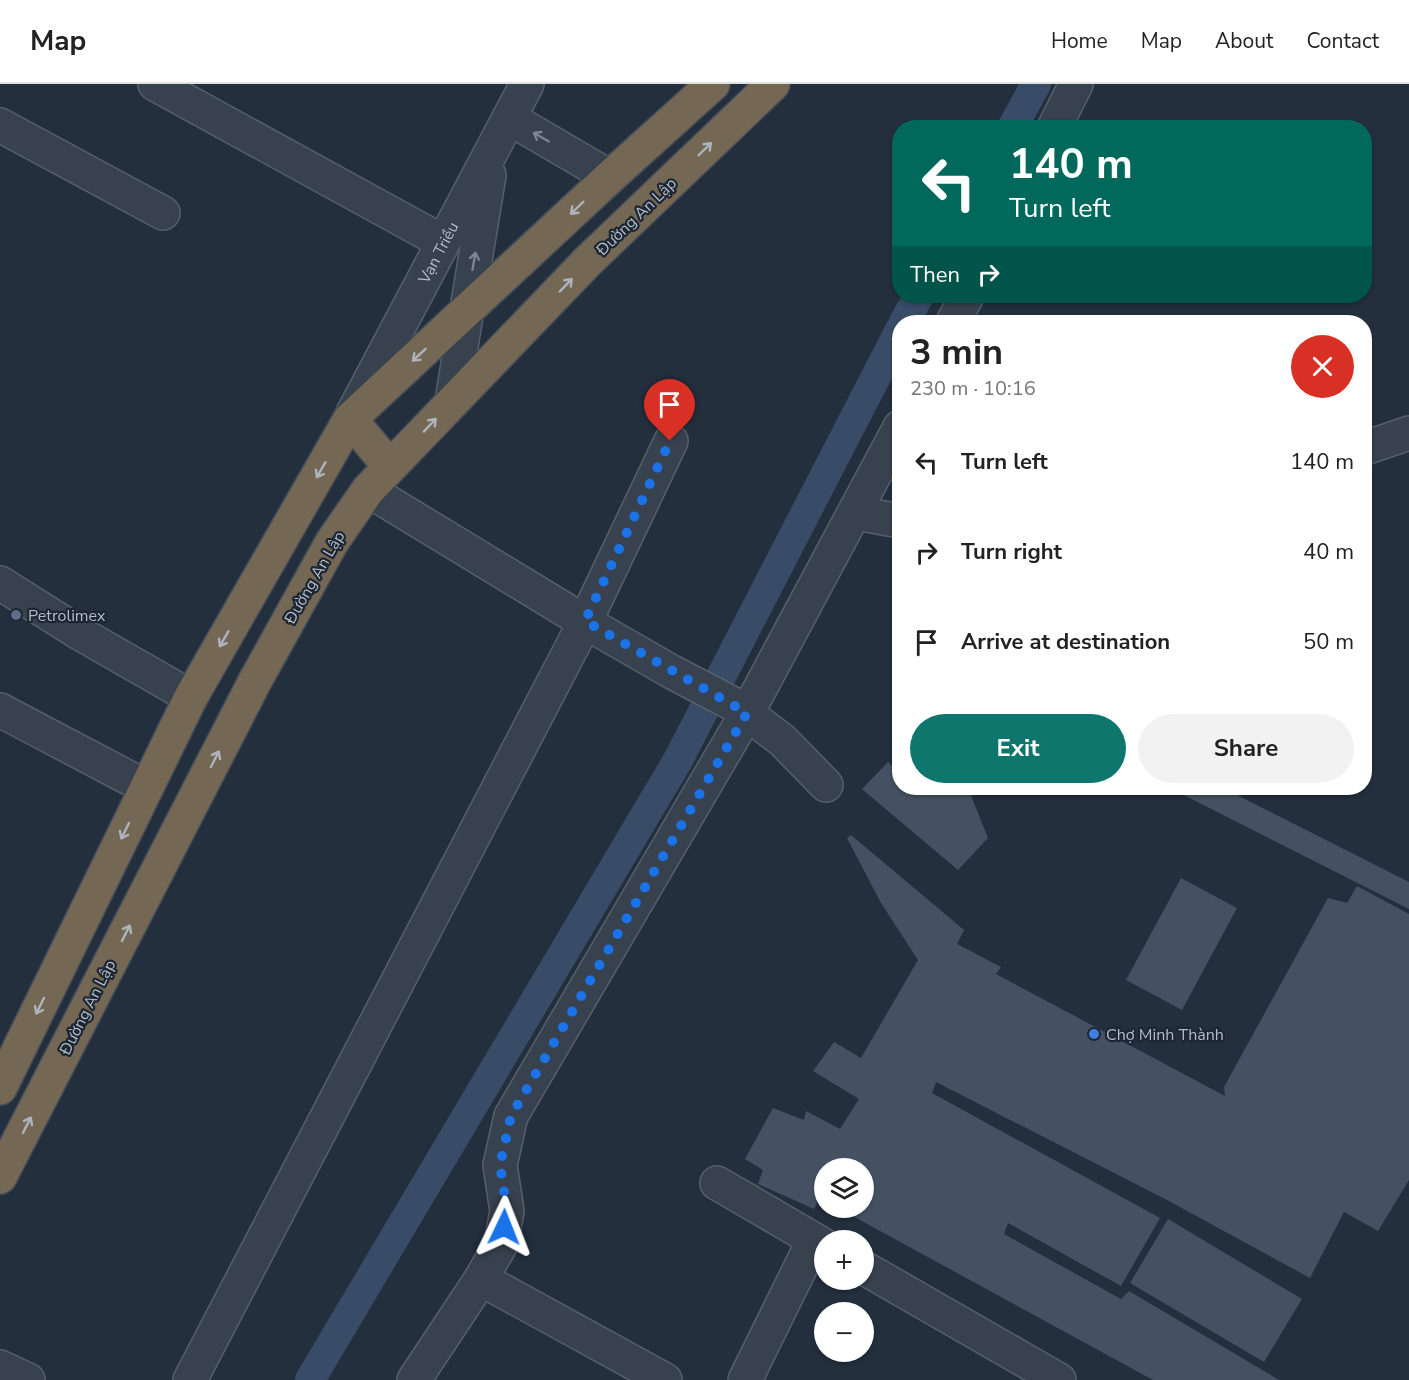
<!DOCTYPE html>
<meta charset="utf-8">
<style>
body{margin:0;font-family:"Nunito Sans",sans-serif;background:#f2f2f2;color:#222;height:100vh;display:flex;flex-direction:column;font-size:22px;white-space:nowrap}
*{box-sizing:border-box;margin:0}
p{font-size:20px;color:#767676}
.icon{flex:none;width:33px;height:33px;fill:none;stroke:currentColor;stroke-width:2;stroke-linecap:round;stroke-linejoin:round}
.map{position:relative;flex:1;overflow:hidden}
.panel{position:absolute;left:892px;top:231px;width:480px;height:480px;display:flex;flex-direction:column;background:#fff;border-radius:24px;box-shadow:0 2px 4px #0004}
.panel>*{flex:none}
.banner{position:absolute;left:892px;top:36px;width:480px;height:183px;border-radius:24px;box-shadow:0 2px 4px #0004;background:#00695c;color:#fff;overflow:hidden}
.buttons{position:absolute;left:814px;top:1074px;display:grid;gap:12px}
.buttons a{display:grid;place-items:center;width:60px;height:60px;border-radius:50%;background:#fff;box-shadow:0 2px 4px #0004;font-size:30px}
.pin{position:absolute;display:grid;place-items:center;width:51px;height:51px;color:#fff;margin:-62px -26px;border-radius:50% 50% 50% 0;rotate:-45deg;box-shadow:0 0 6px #0007}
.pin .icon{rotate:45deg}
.me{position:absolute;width:66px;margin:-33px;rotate:2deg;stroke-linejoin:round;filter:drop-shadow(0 0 4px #0008)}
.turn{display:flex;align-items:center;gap:21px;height:126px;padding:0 18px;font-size:27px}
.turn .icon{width:78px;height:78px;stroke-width:2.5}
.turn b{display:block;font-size:42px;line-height:51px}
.then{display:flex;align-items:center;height:57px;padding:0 18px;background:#0003;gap:12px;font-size:22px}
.round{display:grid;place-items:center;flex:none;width:63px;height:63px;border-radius:32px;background:#f2f2f2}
.overview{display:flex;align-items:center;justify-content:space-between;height:102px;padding:0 18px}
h1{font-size:36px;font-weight:700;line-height:45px}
.cta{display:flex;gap:12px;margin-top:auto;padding:12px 18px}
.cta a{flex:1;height:69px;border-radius:36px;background:#0f766e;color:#fff;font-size:24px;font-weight:700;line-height:69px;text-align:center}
.cta a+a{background:#f2f2f2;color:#222}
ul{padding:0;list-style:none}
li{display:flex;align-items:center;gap:18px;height:90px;padding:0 18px}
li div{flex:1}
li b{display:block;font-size:22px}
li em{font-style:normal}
header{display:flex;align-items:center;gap:36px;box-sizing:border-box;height:84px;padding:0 30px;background:#fff;border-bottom:2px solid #e0e0e0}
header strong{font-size:28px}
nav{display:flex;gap:33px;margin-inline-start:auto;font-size:21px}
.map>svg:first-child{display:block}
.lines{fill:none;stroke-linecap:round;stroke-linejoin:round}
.canal{stroke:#394c67;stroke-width:30}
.building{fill:#455162}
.minor-casing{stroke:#565f6c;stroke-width:36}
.highway-casing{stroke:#434c59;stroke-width:36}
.minor{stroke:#38414e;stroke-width:33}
.highway{stroke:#746855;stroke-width:33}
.oneway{stroke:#7c8592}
.oneway2{stroke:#aeb4bd}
.route{stroke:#1a73e8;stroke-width:10;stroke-dasharray:0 18}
.service-dot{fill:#5c6f8a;stroke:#1d2633;stroke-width:2}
.shop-dot{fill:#3f7fe0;stroke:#1d2633;stroke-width:2}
.labels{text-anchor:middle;stroke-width:4.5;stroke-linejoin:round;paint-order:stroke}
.street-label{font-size:16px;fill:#b4bcc9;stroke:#1d2633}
.poi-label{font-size:16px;fill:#b4bcc9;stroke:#1d2633;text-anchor:start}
</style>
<header>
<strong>Map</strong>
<nav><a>Home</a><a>Map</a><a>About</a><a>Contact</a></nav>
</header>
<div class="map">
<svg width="1409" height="1296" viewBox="0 0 1409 1296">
<rect width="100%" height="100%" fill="#242f3e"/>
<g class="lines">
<path class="canal" d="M1012,44L1036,0
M904,238L919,212
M310,1296L678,676L900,246"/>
</g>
<path class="building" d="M900,673V704H968L988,754L958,786L862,705L888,678L892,682Z
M1170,704H1223L1409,798V825Z
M851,751L964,846L957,860L1001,883L996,890L1225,1012L1224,1003L1328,814L1347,819L1357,802L1409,830V1096L1378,1147L1344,1128L1310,1194L1167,1116L936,998L932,1009L1160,1134L1121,1202L1008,1139L1004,1150L1121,1215L1129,1207L1279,1296H1153L838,1124H864V1084H825V1116L820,1113L814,1125L758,1100L763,1086L745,1075L773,1024L804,1036L806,1027L840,1045L859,1015L813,987L834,958L861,974L918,876L881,819L847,754Z
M1181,794L1237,824L1182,926L1126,896Z
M1168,1135L1302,1215L1264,1278L1130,1199Z"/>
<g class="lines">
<g class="minor-casing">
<g id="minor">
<path d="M155,0L443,158"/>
<path d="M509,34L610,93"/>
<path d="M0,41L163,129"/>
<path d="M1054,44L1076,0"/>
<path d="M953,238L967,212"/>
<path d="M452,317L489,91"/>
<path id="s1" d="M352,331L527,0"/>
<path d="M1365,364L1409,349"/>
<path d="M368,406L585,538L672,588L737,622L782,656L826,701"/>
<path d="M856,429L900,437"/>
<path d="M0,499L81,550L191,613"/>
<path d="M0,626L146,703"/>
<path d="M717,1099L825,1162"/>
<path d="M864,1184L1059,1296"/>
<path d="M481,1195L665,1296"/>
<path d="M0,1283L28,1296"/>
<path d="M190,1296L585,538L671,357"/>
<path d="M414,1296L481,1195L501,1160L507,1127L500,1081L511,1032L747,629L900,343"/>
<path d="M745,1296L814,1156"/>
</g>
</g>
<g class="highway-casing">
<path id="highway" d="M350,335L390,383
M0,1004L191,613L350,335L610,93L713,0
M0,1093L255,597L332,458L368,406L587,178L773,0"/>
</g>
<use href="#minor" class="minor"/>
<use href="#highway" class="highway"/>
</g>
<defs><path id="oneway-shaft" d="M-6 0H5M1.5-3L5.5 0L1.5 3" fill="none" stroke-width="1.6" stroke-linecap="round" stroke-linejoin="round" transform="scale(1.5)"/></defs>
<g class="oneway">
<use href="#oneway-shaft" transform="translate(541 53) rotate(-150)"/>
<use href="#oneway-shaft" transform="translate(474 177) rotate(-80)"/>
</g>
<g class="oneway2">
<use href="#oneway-shaft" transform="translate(705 65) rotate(-44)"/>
<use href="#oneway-shaft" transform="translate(577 124) rotate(136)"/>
<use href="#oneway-shaft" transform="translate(566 201) rotate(-46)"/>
<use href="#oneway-shaft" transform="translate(419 271) rotate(137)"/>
<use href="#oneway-shaft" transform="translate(430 341) rotate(-47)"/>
<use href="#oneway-shaft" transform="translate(321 386) rotate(120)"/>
<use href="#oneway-shaft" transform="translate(224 555) rotate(120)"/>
<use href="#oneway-shaft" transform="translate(215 675) rotate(-63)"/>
<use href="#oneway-shaft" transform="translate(125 747) rotate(116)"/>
<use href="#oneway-shaft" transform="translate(126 849) rotate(-63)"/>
<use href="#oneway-shaft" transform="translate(40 922) rotate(116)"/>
<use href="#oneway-shaft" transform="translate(27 1041) rotate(-63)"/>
</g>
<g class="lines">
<path class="route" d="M504,1143L507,1127L500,1081L511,1032L747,629L585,537L670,357"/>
</g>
<circle class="service-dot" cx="16" cy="531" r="6"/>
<circle class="shop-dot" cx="1094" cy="950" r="6"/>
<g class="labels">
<g class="street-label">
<text transform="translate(636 132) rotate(-44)" y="6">Đường An Lập</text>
<text dy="6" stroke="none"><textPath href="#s1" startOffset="184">Vạn Triều</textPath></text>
<text transform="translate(314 493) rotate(-60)" y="6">Đường An Lập</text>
<text transform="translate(87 923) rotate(-63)" y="6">Đường An Lập</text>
</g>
<g class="poi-label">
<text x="28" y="537">Petrolimex</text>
<text x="1106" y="956">Chợ Minh Thành</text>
</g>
</g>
</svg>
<div class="buttons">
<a><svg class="icon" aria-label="layers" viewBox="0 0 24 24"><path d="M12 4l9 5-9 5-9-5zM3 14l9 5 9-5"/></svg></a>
<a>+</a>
<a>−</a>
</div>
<div class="pin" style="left:670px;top:357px;background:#d93025"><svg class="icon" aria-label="arrive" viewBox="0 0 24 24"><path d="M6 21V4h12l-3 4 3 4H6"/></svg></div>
<svg class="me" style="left:504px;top:1143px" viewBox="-20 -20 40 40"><path d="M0-17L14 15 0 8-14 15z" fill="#1a73e8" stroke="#fff" stroke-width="4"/></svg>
<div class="banner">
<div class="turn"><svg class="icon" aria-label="left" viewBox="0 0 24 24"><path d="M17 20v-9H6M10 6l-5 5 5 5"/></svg><div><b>140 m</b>Turn left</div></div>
<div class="then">Then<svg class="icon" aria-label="right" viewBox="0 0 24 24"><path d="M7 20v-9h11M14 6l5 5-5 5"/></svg></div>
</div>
<section class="panel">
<div class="overview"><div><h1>3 min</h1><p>230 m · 10:16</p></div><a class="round" style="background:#d93025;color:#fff"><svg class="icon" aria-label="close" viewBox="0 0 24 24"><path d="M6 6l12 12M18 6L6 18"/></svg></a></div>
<ul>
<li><svg class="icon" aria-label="left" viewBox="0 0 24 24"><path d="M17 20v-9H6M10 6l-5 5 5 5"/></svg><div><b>Turn left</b></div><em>140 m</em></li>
<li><svg class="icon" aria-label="right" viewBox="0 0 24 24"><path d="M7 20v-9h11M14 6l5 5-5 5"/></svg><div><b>Turn right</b></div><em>40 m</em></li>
<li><svg class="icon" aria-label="arrive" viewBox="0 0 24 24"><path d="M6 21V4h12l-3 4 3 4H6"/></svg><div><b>Arrive at destination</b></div><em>50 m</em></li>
</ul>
<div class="cta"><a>Exit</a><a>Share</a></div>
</section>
</div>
